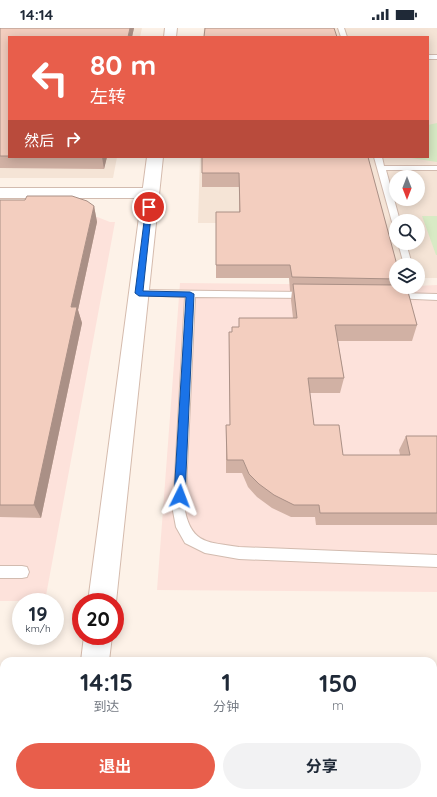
<!DOCTYPE html>
<html lang="zh">
<meta charset="utf-8">
<style>
body{margin:0;font-family:Quicksand,"Noto Sans SC",sans-serif;background:#f2f2f3;color:#1f2937;height:100vh;display:flex;flex-direction:column;font-size:15px;white-space:nowrap}
*{box-sizing:border-box;margin:0}
p{font-size:13px;color:#747a83}
.icon{flex:none;width:22px;height:22px;fill:none;stroke:currentColor;stroke-width:2;stroke-linecap:round;stroke-linejoin:round}
.map{position:relative;flex:1;overflow:hidden}
.details{position:absolute;left:0px;top:629px;width:437px;height:140px;display:flex;flex-direction:column;background:#fff;border-radius:12px 12px 0 0;box-shadow:0 2px 10px #0003}
.details>*{flex:none}
.banner{position:absolute;left:8px;top:8px;width:421px;height:122px;border-radius:0px;box-shadow:0 2px 10px #0003;background:#e85e4b;color:#fff;overflow:hidden}
.needle{width:26px;rotate:180deg}
.controls{position:absolute;left:389px;top:142px;display:grid;gap:8px}
.controls a{display:grid;place-items:center;width:36px;height:36px;border-radius:50%;background:#fff;box-shadow:0 2px 10px #0003;font-size:20px}
.speed{position:absolute;left:12px;top:565px;display:flex;gap:8px;font-size:20px;font-weight:700;text-align:center}
.speed>*{display:grid;place-content:center;width:52px;height:52px;border-radius:50%;background:#fff;box-shadow:0 2px 10px #0003;line-height:1}
.speed small{font-size:10px;font-weight:400}
.speed .limit{border:6px solid #d22;background:#fff;color:#111}
.pin{position:absolute;display:grid;place-items:center;width:34px;height:34px;color:#fff;margin:-17px;border:2px solid #fff;border-radius:50%;box-shadow:0 1px 4px #0007}
.me{position:absolute;width:44px;margin:-22px;rotate:3deg;stroke-linejoin:round;filter:drop-shadow(0 0 3px #0008)}
.turn{display:flex;align-items:center;gap:14px;height:84px;padding:0 16px;font-size:18px}
.turn .icon{width:52px;height:52px;stroke-width:2.5}
.turn b{display:block;font-size:28px;line-height:34px}
.then{display:flex;align-items:center;height:38px;padding:0 16px;background:#0003;gap:8px;font-size:15px}
.eta{display:flex;justify-content:space-evenly;align-items:center;height:68px;text-align:center}
.eta b{font-size:24px;font-weight:700;line-height:28px}
.cta{display:flex;gap:8px;margin-top:auto;padding:8px 16px}
.cta a{flex:1;height:46px;border-radius:24px;background:#e85e4b;color:#fff;font-size:16px;font-weight:700;line-height:46px;text-align:center}
.cta a+a{background:#f2f2f3;color:#1f2937}
.status{display:flex;justify-content:space-between;align-items:center;height:28px;padding:0 20px;background:#fff;direction:ltr}
.status svg{height:11px;fill:currentColor}
.map>svg:first-child{display:block}
.residential{fill:#f5e4d6;fill-rule:evenodd}
.commercial{fill:#fde2db}
.green{fill:#d8ebc5}
.lines{fill:none;stroke-linecap:round;stroke-linejoin:round}
.lane-casing{stroke:#d2bbaf;stroke-width:2}
.street-casing{stroke:#d2bbaf;stroke-width:2}
.secondary-casing{stroke:#d5bbad;stroke-width:2}
.primary-casing{stroke:#d9d0cd;stroke-width:2}
.lane{fill:#fff;fill-rule:evenodd}
.street{fill:#fff;fill-rule:evenodd}
.secondary{fill:#fff;fill-rule:evenodd}
.primary{fill:#fcd0a0;fill-rule:evenodd}
.wall{fill:#d1b1a4}
.shaded-wall{fill:#aa9086}
.building{fill:#f3cebf;stroke:#aa9086}
.route{fill:#1a73e8;stroke:#114b97}
</style>
<div class="status"><b>14:14</b><svg viewBox="0 0 49 12"><path d="M0 12V9h3v3zM5 12V6h3v6zM10 12V3h3v9zM15 12V0h3v12zM26 1h20v11H26zM47 4h2v5h-2z"/></svg></div>
<div class="map">
<svg width="437" height="769" viewBox="0 0 437 769">
<rect width="100%" height="100%" fill="#fdf2e8"/>
<path class="residential" d="M0,0H142L140,9H9V129H117L113,150H0Z
M204,0H437V250H418V237H396L382,195H198L200,129H428V9H203ZM396,149H418V171H396ZM396,193H418V215H396Z"/>
<path class="commercial" d="M0,181H77L110,194H115L45,573H0Z
M180,255L396,257V259L437,257V564L157,562Z"/>
<path class="green" d="M437,95V134L405,129H428V97Z
M422,188H437V227H436Z"/>
<g class="lines">
<g class="lane-casing">
<path id="lane" d="M338,0H344L347,9H341Z
M428,27H437V31H428Z
M374,129H382L384,138H437V142H386L400,193H396V197L392,194Z
M398,215H406L411,233L410,235H404L403,233Z
M139,262L306,264L311,267L306,270L195,269L185,483C192,517 210,514 239,519L437,527V539L239,531L205,525L185,515L176,499L173,483L185,269L136,267L134,265L136,263Z
M396,265L437,266V272L393,270L391,268L393,266Z
M0,538H22L27,539L29,544L27,549L22,550H0Z"/>
</g>
<g class="street-casing">
<path id="street" d="M0,160H150L155,162L158,165L155,168L150,170H0Z"/>
</g>
<g class="secondary-casing">
<path id="secondary" d="M165,0H177L176,9H164Z
M147,129H163L116,574L115,575V574H88Z
M84,608H112L109,633H81Z
M145,765H177V769H145Z"/>
</g>
<g class="primary-casing">
<path id="primary" d="M0,661H4V691H0Z
M433,662H437V692H433Z
M0,729H4V761H0Z
M433,730H437V762H433Z"/>
</g>
<use href="#lane" class="lane"/>
<use href="#street" class="street"/>
<use href="#secondary" class="secondary"/>
<use href="#primary" class="primary"/>
</g>
<path class="wall" d="M0,0H134L132,9H9V129H107L104,141L0,140Z
M368,129L396,237V259L417,297L412,313H338L344,350L340,365H310L314,397L343,427H400L399,422L406,408H437V497H316L315,489H291L272,480L257,469L248,459L242,445H226V397H230L229,304H232L239,299V290H293L291,272L292,263H290L289,250H216V184H239V159H202V145Z
M0,172L94,178L97,194L78,282L82,295L41,490L0,489Z"/>
<path class="shaded-wall" d="M130,0H134L132,9H128Z
M102,129H107L104,141Z
M94,178L97,194L78,282L82,295L41,490L34,477L71,279Z"/>
<path class="building" d="M0,0H130L128,9H9V128H0Z
M205,0H334L337,9H204Z
M202,129H368L397,237H396V251L292,249L290,237H216V184H240L239,145H202Z
M27,168H72L87,173L94,178L71,279H77L34,477H0V172H25Z
M293,256L396,257V259L407,260L417,297H335L344,350H308L314,397H339L343,427H410L406,408H437V485H320L319,477H294L274,467L259,456L249,446L243,432H227L226,397H230L229,304H232V299H239V290H297Z"/>
<path class="route" d="M146,178L152,179L143,263L190,264L194,266L185,468L183,471L180,472L176,471L174,468L186,269L139,268L135,265Z"/>
</svg>
<div class="controls">
<a><svg class="needle" viewBox="-14 -14 28 28"><path d="M0-13l5 13h-10z" fill="#e53935"/><path d="M0 13l5-13h-10z" fill="#747a83"/></svg></a>
<a><svg class="icon" aria-label="search" viewBox="0 0 24 24"><circle cx="10" cy="10" r="6"/><path d="M15 15l6 6"/></svg></a>
<a><svg class="icon" aria-label="layers" viewBox="0 0 24 24"><path d="M12 4l9 5-9 5-9-5zM3 14l9 5 9-5"/></svg></a>
</div>
<div class="speed"><div>19<small>km/h</small></div><div class="limit">20</div></div>
<div class="pin" style="left:149px;top:179px;background:#d93025"><svg class="icon" aria-label="arrive" viewBox="0 0 24 24"><path d="M6 21V4h12l-3 4 3 4H6"/></svg></div>
<svg class="me" style="left:180px;top:468px" viewBox="-20 -20 40 40"><path d="M0-17L14 15 0 8-14 15z" fill="#1a73e8" stroke="#fff" stroke-width="4"/></svg>
<div class="banner">
<div class="turn"><svg class="icon" aria-label="left" viewBox="0 0 24 24"><path d="M17 20v-9H6M10 6l-5 5 5 5"/></svg><div><b>80 m</b>左转</div></div>
<div class="then">然后<svg class="icon" aria-label="right" viewBox="0 0 24 24"><path d="M7 20v-9h11M14 6l5 5-5 5"/></svg></div>
</div>
<section class="details">
<div class="eta">
<div><b>14:15</b><p>到达</p></div>
<div><b>1</b><p>分钟</p></div>
<div><b>150</b><p>m</p></div>
</div>
<div class="cta"><a>退出</a><a>分享</a></div>
</section>
</div>
